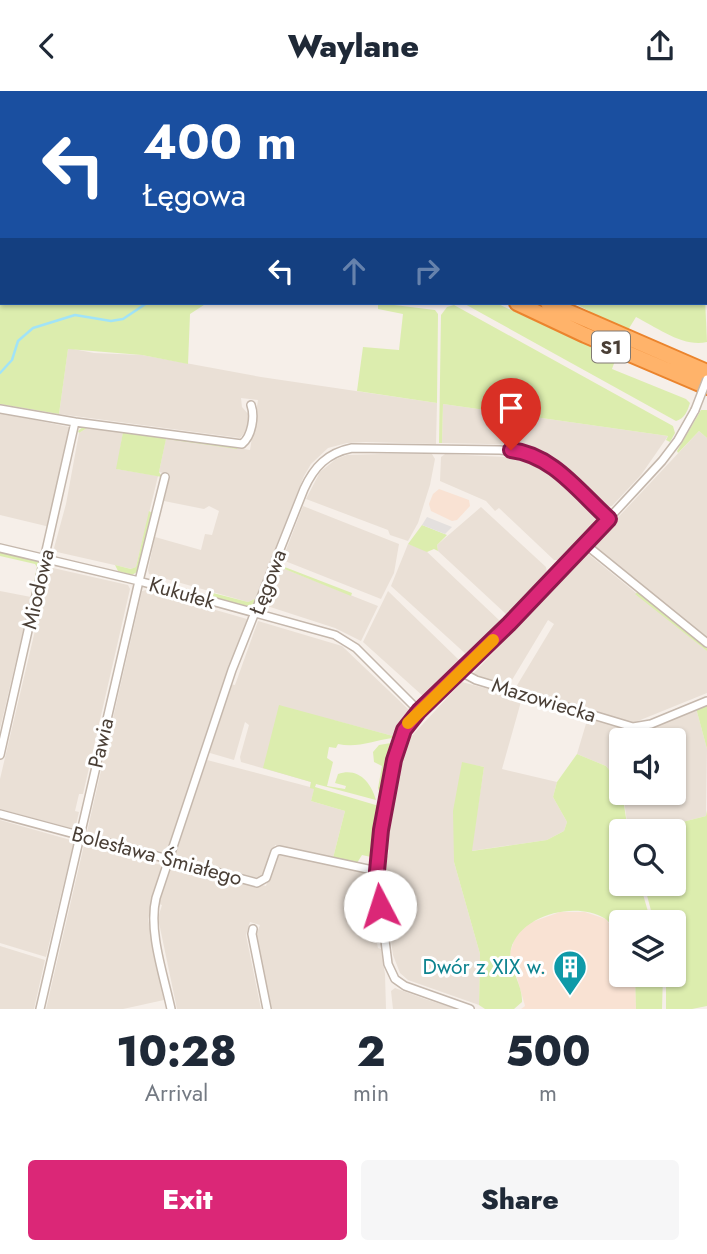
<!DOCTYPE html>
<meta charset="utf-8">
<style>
body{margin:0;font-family:Jost,sans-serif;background:#f6f6f7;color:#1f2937;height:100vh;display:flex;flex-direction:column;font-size:26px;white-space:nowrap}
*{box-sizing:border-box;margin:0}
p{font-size:23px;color:#747a83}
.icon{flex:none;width:38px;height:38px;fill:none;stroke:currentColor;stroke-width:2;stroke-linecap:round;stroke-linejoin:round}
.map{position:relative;height:918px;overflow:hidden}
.side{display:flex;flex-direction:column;background:#fff;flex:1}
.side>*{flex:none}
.banner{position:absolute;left:0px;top:0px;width:707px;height:214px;box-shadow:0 2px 5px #0004;background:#1a4fa0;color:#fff;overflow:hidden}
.fabs{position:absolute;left:609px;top:637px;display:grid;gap:14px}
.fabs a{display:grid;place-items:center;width:77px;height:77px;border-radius:7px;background:#fff;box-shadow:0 2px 5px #0004;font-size:35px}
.pin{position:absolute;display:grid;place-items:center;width:60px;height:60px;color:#fff;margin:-72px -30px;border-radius:50% 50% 50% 0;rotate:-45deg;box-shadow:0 0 7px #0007}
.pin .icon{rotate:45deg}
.me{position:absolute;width:77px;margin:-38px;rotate:355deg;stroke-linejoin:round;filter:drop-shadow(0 0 5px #0008)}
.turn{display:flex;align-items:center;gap:24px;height:147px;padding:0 28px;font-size:32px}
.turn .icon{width:91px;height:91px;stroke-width:2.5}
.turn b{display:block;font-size:49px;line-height:60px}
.lanes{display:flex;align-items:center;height:66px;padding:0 28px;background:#0003;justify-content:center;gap:35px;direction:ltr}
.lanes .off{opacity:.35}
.eta{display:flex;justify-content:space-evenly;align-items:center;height:119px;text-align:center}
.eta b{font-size:42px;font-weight:800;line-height:49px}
.cta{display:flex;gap:14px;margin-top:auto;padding:14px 28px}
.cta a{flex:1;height:80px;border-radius:7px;background:#db2777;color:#fff;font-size:28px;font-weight:800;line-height:80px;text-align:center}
.cta a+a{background:#f6f6f7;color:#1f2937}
header{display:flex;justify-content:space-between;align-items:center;height:91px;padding:0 28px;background:#fff;font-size:32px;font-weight:800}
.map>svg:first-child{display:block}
.residential{fill:#eae0d6}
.commercial{fill:#f9e2d3}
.green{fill:#dcedae}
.parking{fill:#e4e0de}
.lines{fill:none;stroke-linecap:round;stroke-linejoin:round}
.stream{stroke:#a1e3f7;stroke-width:2.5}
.street-casing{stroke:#c5b8ad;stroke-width:10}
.highway-casing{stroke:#eb842d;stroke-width:18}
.street{stroke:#fff;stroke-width:7}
.highway{stroke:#ffb36a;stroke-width:14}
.street-bridge-casing{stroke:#c5b8ad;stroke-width:10;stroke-linecap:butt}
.street-bridge{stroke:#fff;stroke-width:7}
.route-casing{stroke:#8e194d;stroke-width:18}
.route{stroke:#db2777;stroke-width:12}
.slow{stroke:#f59e0b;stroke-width:12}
.labels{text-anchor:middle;stroke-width:6;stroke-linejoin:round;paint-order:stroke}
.shield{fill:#fff;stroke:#807972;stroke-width:2}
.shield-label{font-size:19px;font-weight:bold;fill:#4a3f36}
.street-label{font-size:21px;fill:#4a3f36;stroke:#fff}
.culture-label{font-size:21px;fill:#0d838f;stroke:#fff;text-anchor:end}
</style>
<header><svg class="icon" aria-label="back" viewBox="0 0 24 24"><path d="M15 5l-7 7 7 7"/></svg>Waylane<svg class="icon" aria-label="share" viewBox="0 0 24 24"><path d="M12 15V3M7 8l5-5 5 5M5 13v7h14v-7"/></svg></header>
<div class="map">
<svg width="707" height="918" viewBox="0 0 707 918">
<rect width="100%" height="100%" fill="#f6efe9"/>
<path class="residential" d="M349,0H461L349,2Z
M584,0H707V36L705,2H583Z
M707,41V158L705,42Z
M68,257L94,262L142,264L261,286L437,312L436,353L366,351L347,352L328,357L311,373L304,385L255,508L248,511L149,483L148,479L155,446L201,459L205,443L212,444L219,420L209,415L204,418L164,410L170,384L159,381L166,347L250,359L258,309L241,307L242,316L249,324L247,339L240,347L59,323Z
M443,313L668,345L641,384L612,415L606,416L544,360L527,354L442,352Z
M0,322L69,336L50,436L0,424Z
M87,337L123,341L117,378L158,385L136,476L132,478L57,461L54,457L66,413L79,342Z
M699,340L707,347V549L593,456L594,452Z
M381,363H432L435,368L430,394L418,432L408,450L390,444L388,439L306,408L320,381L336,368L347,364Z
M445,363L527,367L550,380L596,422L597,429L560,469H554L499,417L495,420L486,410L440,390L441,366Z
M303,415L399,453L394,482L381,508L285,470L283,467Z
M481,416L546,476L547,482L507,524L438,460L437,454Z
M408,453L425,459L500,530L468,565L391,495Z
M587,462L707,560V602L633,632L516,599V596L554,533L548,529L509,594L504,596L472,584Z
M53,477L128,494L130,498L83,703H79L75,720L79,721L75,738L0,718V688L49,480Z
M282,477L378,515L361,550L335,537L264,514L279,479Z
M146,499L247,528L167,766L87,741L142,500Z
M0,500L31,506L0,638Z
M388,500L459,569V574L445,588L424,606L363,551Z
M258,530L342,555L409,619L393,645L333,629L311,710L345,720L333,767L275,754L265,784L260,789L173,767L207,669L310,696L311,691L241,671L240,666L249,634L245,631L234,669L210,662L208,659L229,593L235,594Z
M462,591L522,607L502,678L557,691L553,706L567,731L564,740L547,749L471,760L484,676L463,672L454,771L480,863L479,914L408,889L400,882L393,864L383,792L384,765H388L389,759L386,758L390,730L407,650Z
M696,617L707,658L706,725L647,740L628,739L623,702H674V649H621V694L606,675L577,663L588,626L644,642L652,639L651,635Z
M0,729L74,750L46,866L0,852Z
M84,754L161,774L163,777L148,828L164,909L123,918H46Z
M278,762L373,784L380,851L377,852L378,857L381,858L385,883L386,918H272L255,847L260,834L250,831L246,844L261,918H177L158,827L162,814L158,813L171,772L266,795Z
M0,855L45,869L34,918H0Z
M395,897L425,908L457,918H393L391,900Z"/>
<path class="commercial" d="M439,398L469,409L470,415L457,429L452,430L431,420L429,413L433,403Z
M560,821H585L606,828L621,849V884H635L636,918H521L525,915L510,862L516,843L529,832Z"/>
<path class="green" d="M0,0L127,2H2V142Z
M461,0H584L460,2Z
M0,182L2,212H135L145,214L150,212H207L190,223L188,273L142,264L68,258L59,323L0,313Z
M705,207L707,251C684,257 656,236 636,226L628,239L568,212L591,221L574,212H705Z
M378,212L435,219L438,223L437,312L357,300L363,256L399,259L403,223L378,218Z
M463,212H496L616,267L612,278L686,308L690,312C687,321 685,327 676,330Z
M454,214L673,335L675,342L670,351L666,349L668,345L443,313L442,352H439L441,224L447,216Z
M701,319H707V347L699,340L678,362L677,360Z
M84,335L238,356L237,358L166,348L159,381L162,386L116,378L123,341L87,337L79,342L78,340Z
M149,420L152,422L137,481L132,484L118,480L115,474L131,478L136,476Z
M422,434L447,444L437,454L438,460L434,458L427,461L408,453Z
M0,460L36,468L39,471L31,516L29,515L37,476L35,473L0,465Z
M282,475L352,502L351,505L282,477L277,481Z
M259,498L252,516L212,507L213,502L248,511L255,508Z
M639,500L707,555V560L635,503Z
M707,612V658L696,617Z
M279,614L393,645L392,647C373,650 357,657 338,653L336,657L329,656L327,667L333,671L327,695L345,698L346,695L335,692L338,683C358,676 371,691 376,709L316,693L315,696L379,715L371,766L362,764L357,772L333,767L345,720L311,710L314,698L310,697L311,691L263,677Z
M391,652L382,704L381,706L378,697L382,675L374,671L373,661L379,654Z
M577,663L606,675L621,694L628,740H621V793H640L651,831H621V849C617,842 611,831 604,827C575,810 520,824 511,858C507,875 523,893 522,911L514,918H485L479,914L480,863L454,771L453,720L462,671L484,676L472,760L547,749L564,740L567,731L553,706L557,691Z
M707,719V915L692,918H666V884H674V831H654L644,793H674V740H647L706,725Z
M635,884H663L662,918H636Z"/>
<path class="parking" d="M427,426L452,436L445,443L422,434Z"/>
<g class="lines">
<path class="stream" d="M0,282L12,269L18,250L33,237L75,224L111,230L123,228L147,212"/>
<g class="street-casing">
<path id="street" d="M0,318L75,331
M585,453L707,552
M0,457L139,490L335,544L356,557L419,620
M461,581L476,589L633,636L651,633L707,610
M0,664L75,331L242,353C252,345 255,325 251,314
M0,723L257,792L266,787L275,761L279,759L377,780
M253,838L252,843L267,918
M40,918L139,490L165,386
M171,918C164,885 148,840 156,807L232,579L304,398C314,376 327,362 352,357L500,359L528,362L553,375L609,428
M470,918L405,895L395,888L388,873L377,787L381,739L399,649C411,618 461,581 486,556C546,496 604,433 662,370L678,349L695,319"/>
</g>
<g class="highway-casing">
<path id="highway" d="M268,0L269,2
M286,0L287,2
M517,212L585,244L707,296
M548,212L707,281"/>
</g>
<use href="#street" class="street"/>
<use href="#highway" class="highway"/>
<g class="street-bridge-casing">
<path id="street-bridge" d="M695,319L707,288"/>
</g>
<use href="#street-bridge" class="street-bridge"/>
</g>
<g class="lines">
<g class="route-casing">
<path id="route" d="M380,815L377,780L381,739L394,669L404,639L419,620L509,533L609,428C579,401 553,364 511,359"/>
</g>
<use href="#route" class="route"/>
<path class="slow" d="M408,632L493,549"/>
</g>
<defs>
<g id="building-pin" transform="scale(1.75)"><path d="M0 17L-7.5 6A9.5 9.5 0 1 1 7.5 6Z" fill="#0f9aa8" stroke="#fff"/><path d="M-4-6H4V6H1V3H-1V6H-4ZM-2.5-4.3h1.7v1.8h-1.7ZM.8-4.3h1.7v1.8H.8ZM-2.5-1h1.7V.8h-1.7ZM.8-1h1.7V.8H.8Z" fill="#fff"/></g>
</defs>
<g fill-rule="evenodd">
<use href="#building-pin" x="570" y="876"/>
</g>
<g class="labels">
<rect class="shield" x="592" y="240.5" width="38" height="31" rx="5"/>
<g class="shield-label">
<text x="611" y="263">S1</text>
</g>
<g class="street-label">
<text transform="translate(268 491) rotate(-69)" y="7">Łęgowa</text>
<text transform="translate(38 498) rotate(-77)" y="7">Miodowa</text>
<text transform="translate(182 502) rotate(16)" y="7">Kukułek</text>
<text transform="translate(544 609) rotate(17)" y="7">Mazowiecka</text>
<text transform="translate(101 652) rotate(-77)" y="7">Pawia</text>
<text transform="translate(157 765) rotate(15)" y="7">Bolesława Śmiałego</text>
</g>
<g class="culture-label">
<text x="546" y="883">Dwór z XIX w.</text>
</g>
</g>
</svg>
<div class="fabs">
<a><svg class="icon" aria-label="sound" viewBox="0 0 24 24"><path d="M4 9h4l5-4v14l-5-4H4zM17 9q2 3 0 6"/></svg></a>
<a><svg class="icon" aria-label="search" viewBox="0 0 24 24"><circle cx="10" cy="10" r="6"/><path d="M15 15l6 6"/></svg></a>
<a><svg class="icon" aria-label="layers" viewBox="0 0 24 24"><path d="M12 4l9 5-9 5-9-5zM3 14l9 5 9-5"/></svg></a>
</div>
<div class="pin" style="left:511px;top:359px;background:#d93025"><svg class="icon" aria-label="arrive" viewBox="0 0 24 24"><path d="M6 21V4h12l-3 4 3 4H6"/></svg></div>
<svg class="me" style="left:380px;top:815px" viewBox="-20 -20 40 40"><circle r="19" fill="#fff"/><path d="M0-13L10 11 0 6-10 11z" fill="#db2777"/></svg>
<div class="banner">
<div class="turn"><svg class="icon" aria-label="left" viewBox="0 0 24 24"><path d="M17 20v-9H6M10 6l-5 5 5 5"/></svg><div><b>400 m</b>Łęgowa</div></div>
<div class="lanes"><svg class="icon" aria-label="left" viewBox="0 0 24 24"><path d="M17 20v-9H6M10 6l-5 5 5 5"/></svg><svg class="icon off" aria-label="ahead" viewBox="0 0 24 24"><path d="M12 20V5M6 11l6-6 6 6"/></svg><svg class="icon off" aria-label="right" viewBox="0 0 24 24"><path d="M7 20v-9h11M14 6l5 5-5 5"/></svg></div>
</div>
</div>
<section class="side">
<div class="eta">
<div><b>10:28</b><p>Arrival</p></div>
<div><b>2</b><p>min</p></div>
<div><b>500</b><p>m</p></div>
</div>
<div class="cta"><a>Exit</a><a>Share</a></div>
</section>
